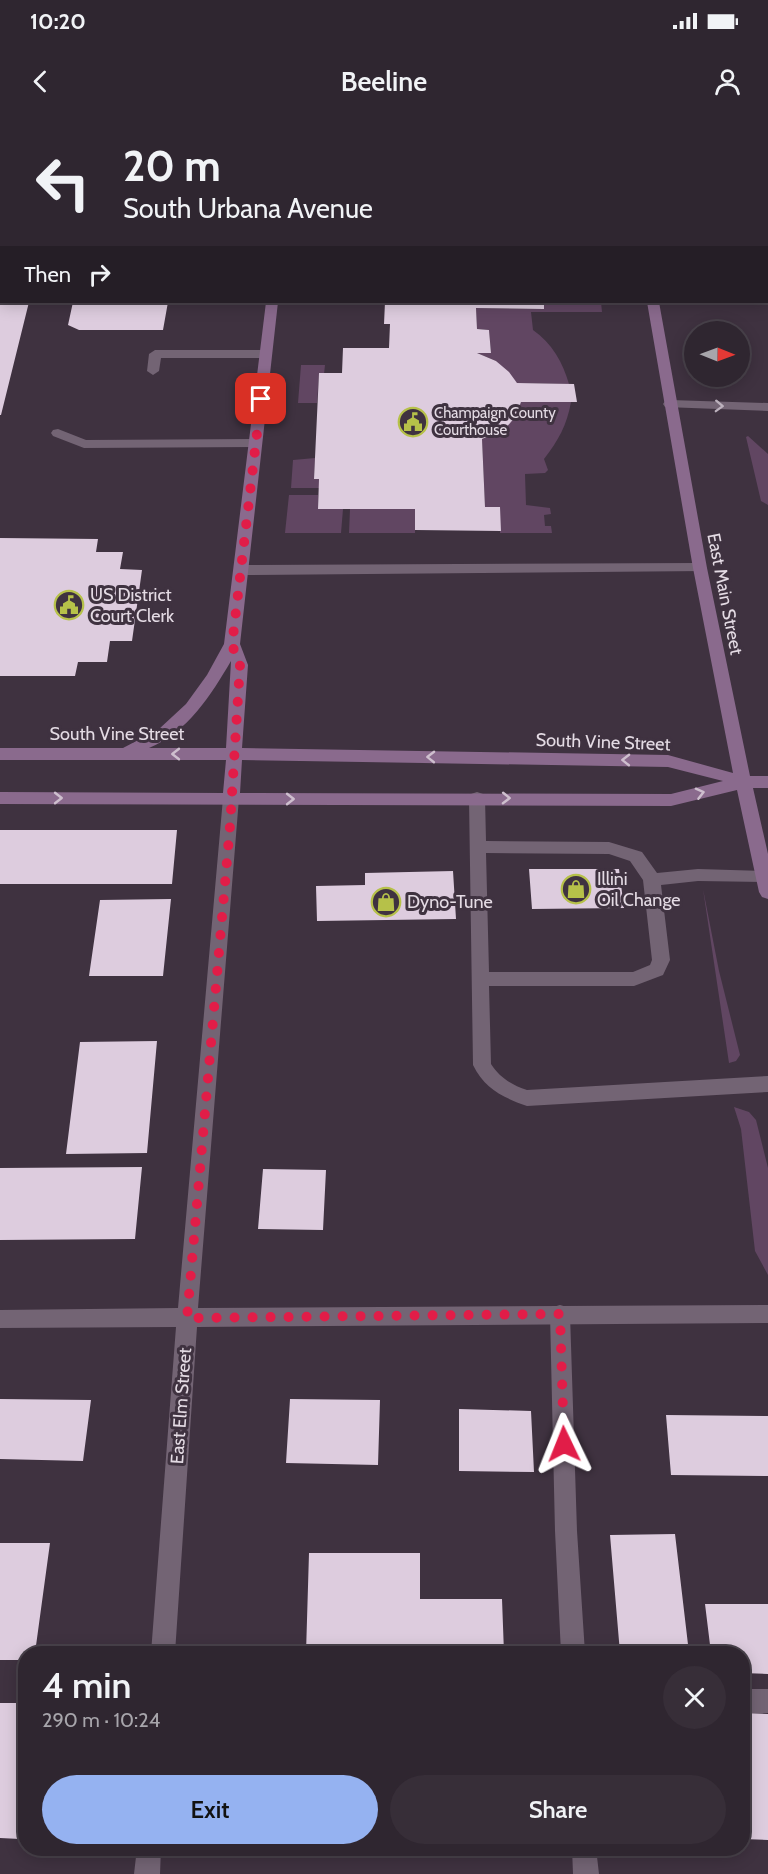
<!DOCTYPE html>
<meta charset="utf-8">
<style>
body{margin:0;font-family:Cabin,sans-serif;background:#372e38;color:#f1f3f6;height:100vh;display:flex;flex-direction:column;font-size:22px;white-space:nowrap}
*{box-sizing:border-box;margin:0}
p{font-size:20px;color:#a7a5ab}
.icon{flex:none;width:33px;height:33px;fill:none;stroke:currentColor;stroke-width:2;stroke-linecap:round;stroke-linejoin:round}
.map{position:relative;flex:1;overflow:hidden}
.drawer{position:absolute;left:18px;top:1526px;width:732px;height:210px;display:flex;flex-direction:column;background:#2f2630;border-radius:24px;box-shadow:0 3px 15px #0003,0 0 0 2px #4a434c}
.drawer>*{flex:none}
.banner{position:absolute;left:0px;top:0px;width:768px;height:183px;box-shadow:0 3px 15px #0003,0 0 0 2px #4a434c;background:#2f2630;color:#f1f3f6;overflow:hidden}
.needle{width:39px;rotate:91deg}
.fabs{position:absolute;left:684px;top:201px;display:grid;gap:12px}
.fabs a{display:grid;place-items:center;width:66px;height:66px;border-radius:50%;background:#2f2630;box-shadow:0 3px 15px #0003,0 0 0 2px #4a434c;font-size:30px}
.pin{position:absolute;display:grid;place-items:center;width:51px;height:51px;color:#fff;margin:-26px;border-radius:12px;box-shadow:0 3px 9px #0006}
.me{position:absolute;width:66px;margin:-33px;rotate:358deg;stroke-linejoin:round;filter:drop-shadow(0 0 4px #0008)}
.turn{display:flex;align-items:center;gap:21px;height:126px;padding:0 24px;font-size:27px}
.turn .icon{width:78px;height:78px;stroke-width:2.5}
.turn b{display:block;font-size:42px;line-height:51px}
.then{display:flex;align-items:center;height:57px;padding:0 24px;background:#0003;gap:12px;font-size:22px}
.round{display:grid;place-items:center;flex:none;width:63px;height:63px;border-radius:32px;background:#372e38}
.headline{display:flex;align-items:center;justify-content:space-between;height:102px;padding:0 24px}
h1{font-size:36px;font-weight:600;line-height:45px}
.action{display:flex;gap:12px;margin-top:auto;padding:12px 24px}
.action a{flex:1;height:69px;border-radius:36px;background:#95b2f1;color:#111;font-size:24px;font-weight:600;line-height:69px;text-align:center}
.action a+a{background:#372e38;color:#f1f3f6}
.status{display:flex;justify-content:space-between;align-items:center;height:42px;padding:0 30px;background:#2f2630;direction:ltr}
.status svg{height:16px;fill:currentColor}
header{display:flex;justify-content:space-between;align-items:center;height:78px;padding:0 24px;background:#2f2630;font-size:27px;font-weight:600}
.map>svg:first-child{display:block}
.green{fill:#614662}
.building{fill:#ddccde}
.lines{fill:none;stroke-linecap:round;stroke-linejoin:round}
.lane{fill:#736474;fill-rule:evenodd}
.street{fill:#736474;fill-rule:evenodd}
.secondary{fill:#8a6a8d;fill-rule:evenodd}
.oneway{stroke:#bcb1bd}
.oneway2{stroke:#cebfce}
.route{stroke:#e11d48;stroke-width:10;stroke-dasharray:0 18}
.labels{text-anchor:middle;stroke-width:6;stroke-linejoin:round;paint-order:stroke}
.far-poi-label{font-size:15px;fill:#e4dbe4;stroke:#3f3240;text-anchor:start}
.street-label{font-size:18px;fill:#e4dbe4;stroke:#3f3240}
.poi-label{font-size:18px;fill:#e4dbe4;stroke:#3f3240;text-anchor:start}
</style>
<div class="status"><b>10:20</b><svg viewBox="0 0 49 12"><path d="M0 12V9h3v3zM5 12V6h3v6zM10 12V3h3v9zM15 12V0h3v12zM26 1h20v11H26zM47 4h2v5h-2z"/></svg></div>
<header><svg class="icon" aria-label="back" viewBox="0 0 24 24"><path d="M15 5l-7 7 7 7"/></svg>Beeline<svg class="icon" aria-label="person" viewBox="0 0 24 24"><circle cx="12" cy="8" r="4"/><path d="M4 21q1-7 8-7t8 7"/></svg></header>
<div class="map">
<svg width="768" height="1754" viewBox="0 0 768 1754">
<rect width="100%" height="100%" fill="#3f3240"/>
<path class="green" d="M544,182H601L602,192H531L533,210C552,223 563,243 569,264L517,263L496,241L477,233H491L489,210L477,209L476,188L544,189Z
M301,245H325L324,254H319L317,283H298Z
M521,282H571C567,305 558,321 544,339L548,350L545,353L525,354L526,385L550,388L551,394L544,395L545,406H551L552,413H500V387H485L482,319L505,309Z
M748,316L768,334V385L761,381L746,317Z
M315,338L314,359H319V368H291L293,340Z
M289,375H318V389H343L341,413H285Z
M350,389H415V413H349Z
M703,769L719,851L740,935L736,941L729,943Z
M734,987L749,992L756,1000L768,1048V1155L755,1131L741,1009Z"/>
<path class="building" d="M0,182H29L1,295H0Z
M73,182H168L163,210H79L68,205Z
M385,182H544V189L476,188L477,209L489,210L491,233H477L496,241L509,252L517,263L574,264L577,282H521L516,296L505,309L482,319L485,387H500L501,411L415,410V389H318L319,359H314L319,253H342L343,228H389L390,204H384Z
M0,418L98,419L96,432H123L120,449L142,450L132,521H110L107,542H78L75,556H0Z
M0,710H177L172,764H0Z
M529,749H619L624,788L532,789Z
M453,751L456,799L317,801L316,766L365,765V753Z
M171,779L163,856H89L100,780Z
M157,921L147,1033L66,1034L80,922Z
M142,1047L135,1119L0,1120V1048Z
M263,1049L326,1050L323,1110L258,1109Z
M0,1279L91,1280L83,1341L0,1339Z
M290,1279L380,1280L378,1345L286,1343Z
M459,1289L531,1291L534,1352L459,1351Z
M666,1295L768,1296V1356L671,1355Z
M675,1414L689,1533H620L610,1415Z
M0,1423H50L35,1533H26V1540H0Z
M309,1433H420V1479H502L504,1533H306Z
M705,1484H768V1554L742,1553V1533H711Z
M0,1583H26V1678L20,1719L0,1718Z
M743,1593L768,1594V1720L742,1719V1638H746Z"/>
<g class="lines">
<path class="lane" d="M155,230H266L272,234L266,238H161L159,251L153,255L147,251L149,234Z
M58,309L86,320L255,319L262,323L255,327L84,328L53,316L51,313L53,310Z
M700,443L707,448L705,451L242,455L235,450L242,445Z
M477,672L483,674L485,678L486,721L609,722L642,732L657,753L698,749L768,751V761L765,762L698,761L661,765L670,840L663,855L634,866H489L491,944C500,958 512,965 527,970L768,956V972L527,986C502,977 485,969 473,945L469,678L471,674ZM486,733L609,734L630,741L643,760L652,840L650,845L633,852H489Z
M560,1185L567,1187L570,1194L577,1411L585,1533H561L555,1411L550,1194L553,1187Z
M742,1569H768V1593H742Z
M572,1728H596L599,1754H573Z"/>
<path class="street" d="M670,280L768,283V291L665,287L663,284L665,281Z
M231,672L237,674L239,678L198,1188L768,1185V1203L197,1207L175,1533H151L176,1207L0,1208V1190L178,1188L223,678L225,674Z
M137,1728H161L160,1754H134Z"/>
<path class="secondary" d="M268,0H278L279,2H268Z
M614,0H624V2H614Z
M766,65H768V71H766Z
M266,182H278L240,524L248,545L242,628L668,635L733,653L693,448L647,182H659L707,448L750,656H768V668H753L768,734V779L762,777L759,772L737,670L671,686L0,684V672L223,673L226,640H0V628H123L159,609L186,584L207,555L224,524ZM231,541L226,628H149C188,612 211,575 231,541ZM242,640L668,647L723,661L671,674L240,673Z"/>
</g>
<defs><path id="oneway-chevron" d="M-2-3.5L2.5 0L-2 3.5" fill="none" stroke-width="1.6" stroke-linecap="round" stroke-linejoin="round" transform="scale(1.5)"/></defs>
<use class="oneway" href="#oneway-chevron" transform="translate(719 286) rotate(2)"/>
<g class="oneway2">
<use href="#oneway-chevron" transform="translate(176 634) rotate(180)"/>
<use href="#oneway-chevron" transform="translate(431 637) rotate(-179)"/>
<use href="#oneway-chevron" transform="translate(626 640) rotate(-179)"/>
<use href="#oneway-chevron" transform="translate(700 673) rotate(-14)"/>
<use href="#oneway-chevron" transform="translate(58 678)"/>
<use href="#oneway-chevron" transform="translate(506 678) rotate(1)"/>
<use href="#oneway-chevron" transform="translate(290 679)"/>
</g>
<g class="lines">
<path class="route" d="M261,279L232,525L240,545L230,706L187,1198L560,1194L564,1324"/>
</g>
<defs>
<g id="civic-ring" transform="scale(1.5)"><circle r="9.5" fill="#3f3240" stroke="#b6c149" stroke-width="1.5"/><path d="M-.6-6.5H3V-4.5H.6V-3L4-1V1h2V6H-6V1h2V-1L-.6-3ZM-1.2 2.5V6h2.4V2.5Z" fill="#b6c149"/></g>
<g id="shop-ring" transform="scale(1.5)"><circle r="9.5" fill="#3f3240" stroke="#b6c149" stroke-width="1.5"/><path d="M-5-2.5h2.3a2.7 3.5 0 0 1 5.4 0H5L5.5 6h-11ZM-1.5-2.5h3a1.5 2.3 0 0 0-3 0Z" fill="#b6c149"/></g>
</defs>
<g fill-rule="evenodd">
<use href="#civic-ring" x="413" y="302"/>
<use href="#civic-ring" x="69" y="485"/>
<use href="#shop-ring" x="576" y="769"/>
<use href="#shop-ring" x="386" y="782"/>
</g>
<g class="labels">
<g class="far-poi-label">
<text x="434" y="298">Champaign County<tspan x="434" dy="17">Courthouse</tspan></text>
</g>
<g class="street-label">
<text transform="translate(725 474) rotate(79)" y="6">East Main Street</text>
<text x="117" y="620">South Vine Street</text>
<text transform="translate(603 622) rotate(2)" y="6">South Vine Street</text>
<text transform="translate(181 1286) rotate(-86)" y="6">East Elm Street</text>
</g>
<g class="poi-label">
<text x="90" y="481">US District<tspan x="90" dy="21">Court Clerk</tspan></text>
<text x="597" y="765">Illini<tspan x="597" dy="21">Oil Change</tspan></text>
<text x="407" y="788">Dyno-Tune</text>
</g>
</g>
</svg>
<div class="fabs">
<a><svg class="needle" viewBox="-14 -14 28 28"><path d="M0-13l5 13h-10z" fill="#e53935"/><path d="M0 13l5-13h-10z" fill="#a7a5ab"/></svg></a>
</div>
<div class="pin" style="left:261px;top:279px;background:#d93025"><svg class="icon" aria-label="arrive" viewBox="0 0 24 24"><path d="M6 21V4h12l-3 4 3 4H6"/></svg></div>
<svg class="me" style="left:564px;top:1324px" viewBox="-20 -20 40 40"><path d="M0-17L14 15 0 8-14 15z" fill="#e11d48" stroke="#fff" stroke-width="4"/></svg>
<div class="banner">
<div class="turn"><svg class="icon" aria-label="left" viewBox="0 0 24 24"><path d="M17 20v-9H6M10 6l-5 5 5 5"/></svg><div><b>20 m</b>South Urbana Avenue</div></div>
<div class="then">Then<svg class="icon" aria-label="right" viewBox="0 0 24 24"><path d="M7 20v-9h11M14 6l5 5-5 5"/></svg></div>
</div>
<section class="drawer">
<div class="headline"><div><h1>4 min</h1><p>290 m · 10:24</p></div><a class="round"><svg class="icon" aria-label="close" viewBox="0 0 24 24"><path d="M6 6l12 12M18 6L6 18"/></svg></a></div>
<div class="action"><a>Exit</a><a>Share</a></div>
</section>
</div>
